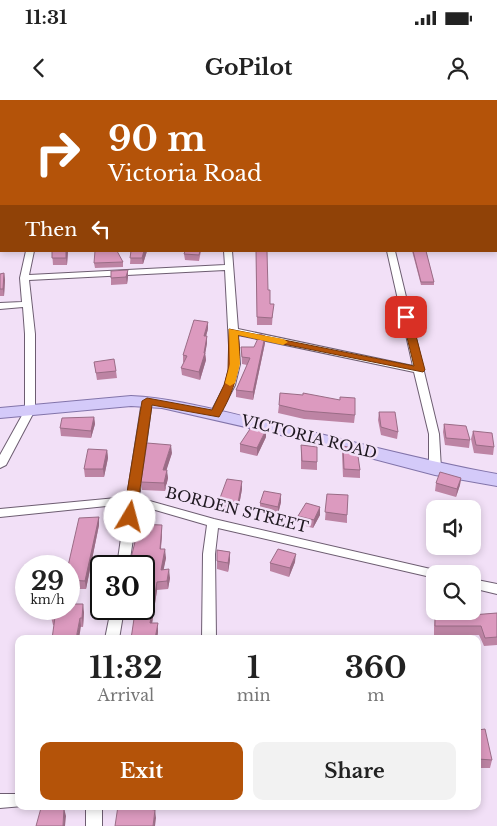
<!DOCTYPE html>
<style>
body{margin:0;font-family:"Libre Baskerville",serif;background:#f2f2f2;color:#222;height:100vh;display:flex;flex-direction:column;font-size:19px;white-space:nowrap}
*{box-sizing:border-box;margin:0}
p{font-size:16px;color:#767676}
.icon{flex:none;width:28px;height:28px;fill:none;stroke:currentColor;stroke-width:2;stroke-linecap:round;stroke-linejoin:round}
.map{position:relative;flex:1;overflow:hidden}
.sheet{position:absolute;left:15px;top:535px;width:466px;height:175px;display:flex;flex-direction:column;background:#fff;border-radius:10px;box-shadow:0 2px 8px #0003}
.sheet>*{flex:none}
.guide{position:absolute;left:0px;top:0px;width:498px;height:152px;box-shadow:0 2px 8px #0003;background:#b45309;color:#fff;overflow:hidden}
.controls{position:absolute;left:426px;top:400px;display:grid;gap:10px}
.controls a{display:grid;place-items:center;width:55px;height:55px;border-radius:10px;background:#fff;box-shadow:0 2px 8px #0003;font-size:25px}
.speed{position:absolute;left:15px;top:455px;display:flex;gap:10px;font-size:25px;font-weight:700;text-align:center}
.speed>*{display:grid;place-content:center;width:65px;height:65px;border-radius:50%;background:#fff;box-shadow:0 2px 8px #0003;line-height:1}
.speed small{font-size:12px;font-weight:400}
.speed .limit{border:2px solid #111;border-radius:8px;background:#fff;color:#111}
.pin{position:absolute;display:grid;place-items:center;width:42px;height:42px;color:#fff;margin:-21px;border-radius:10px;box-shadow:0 2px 8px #0006}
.me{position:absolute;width:55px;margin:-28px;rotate:8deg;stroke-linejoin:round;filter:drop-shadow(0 0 4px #0008)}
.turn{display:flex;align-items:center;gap:18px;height:105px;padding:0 25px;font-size:22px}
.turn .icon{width:65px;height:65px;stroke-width:2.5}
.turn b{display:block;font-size:35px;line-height:42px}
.then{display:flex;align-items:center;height:48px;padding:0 25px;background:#0003;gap:10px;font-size:19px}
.eta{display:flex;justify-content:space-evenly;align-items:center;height:85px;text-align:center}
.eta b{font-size:30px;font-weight:800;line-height:35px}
.primary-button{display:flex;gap:10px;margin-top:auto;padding:10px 25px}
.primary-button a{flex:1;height:58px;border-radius:10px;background:#b45309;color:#fff;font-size:20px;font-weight:800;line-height:58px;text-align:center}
.primary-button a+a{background:#f2f2f2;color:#222}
.status{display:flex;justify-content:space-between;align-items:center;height:35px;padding:0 25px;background:#fff;direction:ltr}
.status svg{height:14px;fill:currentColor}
header{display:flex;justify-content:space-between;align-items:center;height:65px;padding:0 25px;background:#fff;font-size:22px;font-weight:800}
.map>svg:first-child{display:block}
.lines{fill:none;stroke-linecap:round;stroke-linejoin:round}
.minor-casing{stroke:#6d5d71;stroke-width:2}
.primary-casing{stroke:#8274aa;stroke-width:2}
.minor{fill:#fff;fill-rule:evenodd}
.primary{fill:#d4caf9;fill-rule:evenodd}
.wall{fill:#bd84a4}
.shaded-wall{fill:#9a6c86}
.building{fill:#dc9abf;stroke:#9a6c86}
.route{fill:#b45309;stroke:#753606}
.slow{fill:#f59e0b}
.labels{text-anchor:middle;stroke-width:5;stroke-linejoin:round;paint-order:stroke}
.street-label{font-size:15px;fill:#1f1820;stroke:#f2e0f7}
</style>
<div class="status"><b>11:31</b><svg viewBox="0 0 49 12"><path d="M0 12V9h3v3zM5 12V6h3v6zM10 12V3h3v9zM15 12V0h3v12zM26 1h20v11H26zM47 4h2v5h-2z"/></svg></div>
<header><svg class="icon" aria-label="back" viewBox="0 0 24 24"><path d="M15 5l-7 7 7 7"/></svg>GoPilot<svg class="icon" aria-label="person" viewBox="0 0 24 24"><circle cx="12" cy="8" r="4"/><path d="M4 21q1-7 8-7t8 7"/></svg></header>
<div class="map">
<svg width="497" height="726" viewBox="0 0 497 726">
<rect width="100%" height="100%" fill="#f2e0f7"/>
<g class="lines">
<g class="minor-casing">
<path id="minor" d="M75,0H81V1H75Z
M496,9H497V13H496Z
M0,13H1V17H0Z
M496,125H497V129H496Z
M26,151H34L29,175L225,165L224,151H232L238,229L413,266L387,151H395L439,334L441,369L435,372L429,369V334L414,272L238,235L240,264L235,285L219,316H211L210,314L225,285L230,264L225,170L29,180L35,234V310L6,365L0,368V355L25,310V234L23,207L0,209V203L22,202L20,178Z
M147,298L152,301L139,398L214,419L435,470L440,471L441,474H435V478L218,428L215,454L216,539H202L203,454L207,425L138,405L129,466H117L126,404L0,417V409L127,397L142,301Z
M472,479L497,484V494L472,488Z
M111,509H124L119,539H105Z
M0,694H19V706H23L0,708Z
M86,706H102V726H86Z"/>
</g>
<g class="primary-casing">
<path id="primary" d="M131,296C171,298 209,308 247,317C331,335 413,359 497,374V386L435,375L294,338L162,308L131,306L0,318V308Z"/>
</g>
<use href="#minor" class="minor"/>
<use href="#primary" class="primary"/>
</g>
<path class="wall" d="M52,151H68L67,165H53Z
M131,151H147L143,164H130Z
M201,151L199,161L185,160L184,154Z
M256,151L268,190L270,204L273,211L272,225H257Z
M412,151H426L434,182V185H421Z
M123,162V167L95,168L94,163Z
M128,170V177L127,184L111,185V178Z
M4,173L5,180L4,196H0V174Z
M208,229L206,236H207V243L205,253L206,260L200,280L182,275L181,268L184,263L183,262V255Z
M265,236V243L253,300L236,297V290L247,265L242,264L241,247H254Z
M94,262L116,271L117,278L97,280Z
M279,305L355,315L354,323L304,319L278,313Z
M379,312L398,332L397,339L381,335L378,320Z
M94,317L95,324L91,338L61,336L60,328Z
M444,324L470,340L469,348L445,345L443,332Z
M473,331L494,347L493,355L474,353L471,339Z
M266,337L257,356L240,352V344Z
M301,345L317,347V370L301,369Z
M343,346L360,370V378L343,377L342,354Z
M107,350L108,358L104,377H85L84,369Z
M172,353L166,370L168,378L165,391L142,390L141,382Z
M461,378L460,385L456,397L435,391L436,383Z
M242,389L238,411L220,406V398Z
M327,394L347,415V423L325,420Z
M281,402L278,414L260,411V403Z
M320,415L313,428L298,424V416Z
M99,417V425L86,489H69V466Z
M162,434L161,449L166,458L163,470L170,478L168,489L157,490L152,523L158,532L157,539H131L134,520L125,519L124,510L144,509V466H130V462L134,446L133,438Z
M217,450L230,452V460L228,472L217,469Z
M295,462L289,477L270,471V463Z
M436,511H458L459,516L497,513V545L484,546L479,535H434V526L435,517H437Z
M84,512L83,527L53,525L51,517Z
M478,630L492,660L490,668H478Z"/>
<path class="shaded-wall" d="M66,151H68L67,165L66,158Z
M144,151H147L143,164L142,158Z
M128,170V177L127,184L126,177Z
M4,173L5,180L4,196L3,189Z
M208,222V229L204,243V236Z
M207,236V243L205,255V253L206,260L200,280L199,272Z
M265,236V243L253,300V292Z
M94,317L95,324L91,338V331Z
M266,330V337L257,356V348Z
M171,345L172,353L164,378L163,370Z
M107,350L108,358L104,377L103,369Z
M167,370L168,378L165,391L164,383Z
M461,378L460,385L456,397L457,389Z
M242,381V389L238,411V403Z
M281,394V402L278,414V407Z
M320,407V415L313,428L314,420Z
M99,417V425L86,489L85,481Z
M162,425V434L160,457V449Z
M165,449L166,458L162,478L161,470Z
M230,452V460L228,472V463Z
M296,454L295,462L289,477L290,468Z
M169,469L170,478L168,489L167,481Z
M157,482V490L151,531L150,523Z
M83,504L84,512L83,527L82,518Z
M80,518L81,526L79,539H76Z
M158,523V532L157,539H155Z
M64,708L66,716L65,726H63Z
M155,710L156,718L155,726H153Z"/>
<path class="building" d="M496,39H497V61L496,59Z
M1,117V144L0,146V118Z
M52,151H66V158H52Z
M95,151H117L123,162L94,163Z
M131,151H144L142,158H130Z
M185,151H200L199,155L184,154Z
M256,151H267L268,190H270V204H274L272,218L257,217Z
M413,151H426L434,182H421Z
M128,170L126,177L111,178V171Z
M4,173L3,189H0V174Z
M194,220L208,222L204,236H207L204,253H205L199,272L181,268L187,256L183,255Z
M260,234L265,236L253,292L236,290L250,258L242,257L241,247H254Z
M114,259L116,271L96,273L94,262Z
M280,293L303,295V293L340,300V297L355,298V315L305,311L279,305Z
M379,312H395L398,332L381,327Z
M94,317L91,331L60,328L62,318Z
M444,324L466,326L470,340L446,338Z
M252,326L266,330L257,348L240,344Z
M473,331L492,333L494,347L476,345Z
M147,343L171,345L163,370H167L164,383L141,382Z
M301,345L317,347V362L302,361Z
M343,346L357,349L360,370L344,369Z
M88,349L107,350L103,369H84Z
M440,372L461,378L457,389L436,383Z
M227,379L242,381L238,403L220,398Z
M264,391L281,394L278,407L260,403Z
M327,394L348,395L347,415L325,412Z
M306,403L320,407L314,420L298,416Z
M99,417L85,481L69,480L68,466L79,418Z
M135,424L162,425L160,449H165L161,470L169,469L167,481L157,482L150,523H158L155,539H131L135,512L124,510L125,509H144V466H136V462H130L136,438H133Z
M278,449L296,454L290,468L270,463Z
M217,450L230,452L228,463L217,461Z
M69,504H83L82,518H80L76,539H52L55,517H51L52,509H69Z
M439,511H458L459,516L497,513V537L485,538L481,526H435V517H440Z
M485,629L492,660L478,659V630Z
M118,706H129L155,710L153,726H115Z
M41,708H64L63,726H36Z"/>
<path class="route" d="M406,214L411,217L425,270L423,272L238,235C243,264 234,292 219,317L152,305L136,417L130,421L125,419L123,417L142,301L147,298L212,310L224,285L228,270L229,229L414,266L402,217Z"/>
<path class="slow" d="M229,229L283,239L288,242L283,245L238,235L240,264L235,283L230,286L225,283L230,264Z"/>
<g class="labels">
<g class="street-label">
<text transform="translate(309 337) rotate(14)" y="5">VICTORIA ROAD</text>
<text transform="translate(237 410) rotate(14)" y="5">BORDEN STREET</text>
</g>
</g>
</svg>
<div class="controls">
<a><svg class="icon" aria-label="sound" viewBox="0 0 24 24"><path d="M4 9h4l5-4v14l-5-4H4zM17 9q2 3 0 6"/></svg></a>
<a><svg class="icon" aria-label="search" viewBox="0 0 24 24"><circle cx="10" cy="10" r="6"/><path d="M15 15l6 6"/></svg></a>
</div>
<div class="speed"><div>29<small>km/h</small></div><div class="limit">30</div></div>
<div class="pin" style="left:406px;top:217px;background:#d93025"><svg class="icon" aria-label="arrive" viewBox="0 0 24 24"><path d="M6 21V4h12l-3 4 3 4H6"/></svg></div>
<svg class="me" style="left:130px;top:417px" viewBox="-20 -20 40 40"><circle r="19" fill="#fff"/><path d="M0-13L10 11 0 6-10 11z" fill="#b45309"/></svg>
<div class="guide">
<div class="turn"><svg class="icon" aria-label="right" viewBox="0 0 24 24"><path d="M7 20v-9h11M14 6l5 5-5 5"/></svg><div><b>90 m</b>Victoria Road</div></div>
<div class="then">Then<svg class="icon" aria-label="left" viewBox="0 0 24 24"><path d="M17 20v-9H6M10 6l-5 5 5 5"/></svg></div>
</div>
<section class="sheet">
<div class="eta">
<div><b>11:32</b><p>Arrival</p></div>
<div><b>1</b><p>min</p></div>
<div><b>360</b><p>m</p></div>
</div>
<div class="primary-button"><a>Exit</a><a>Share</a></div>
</section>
</div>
